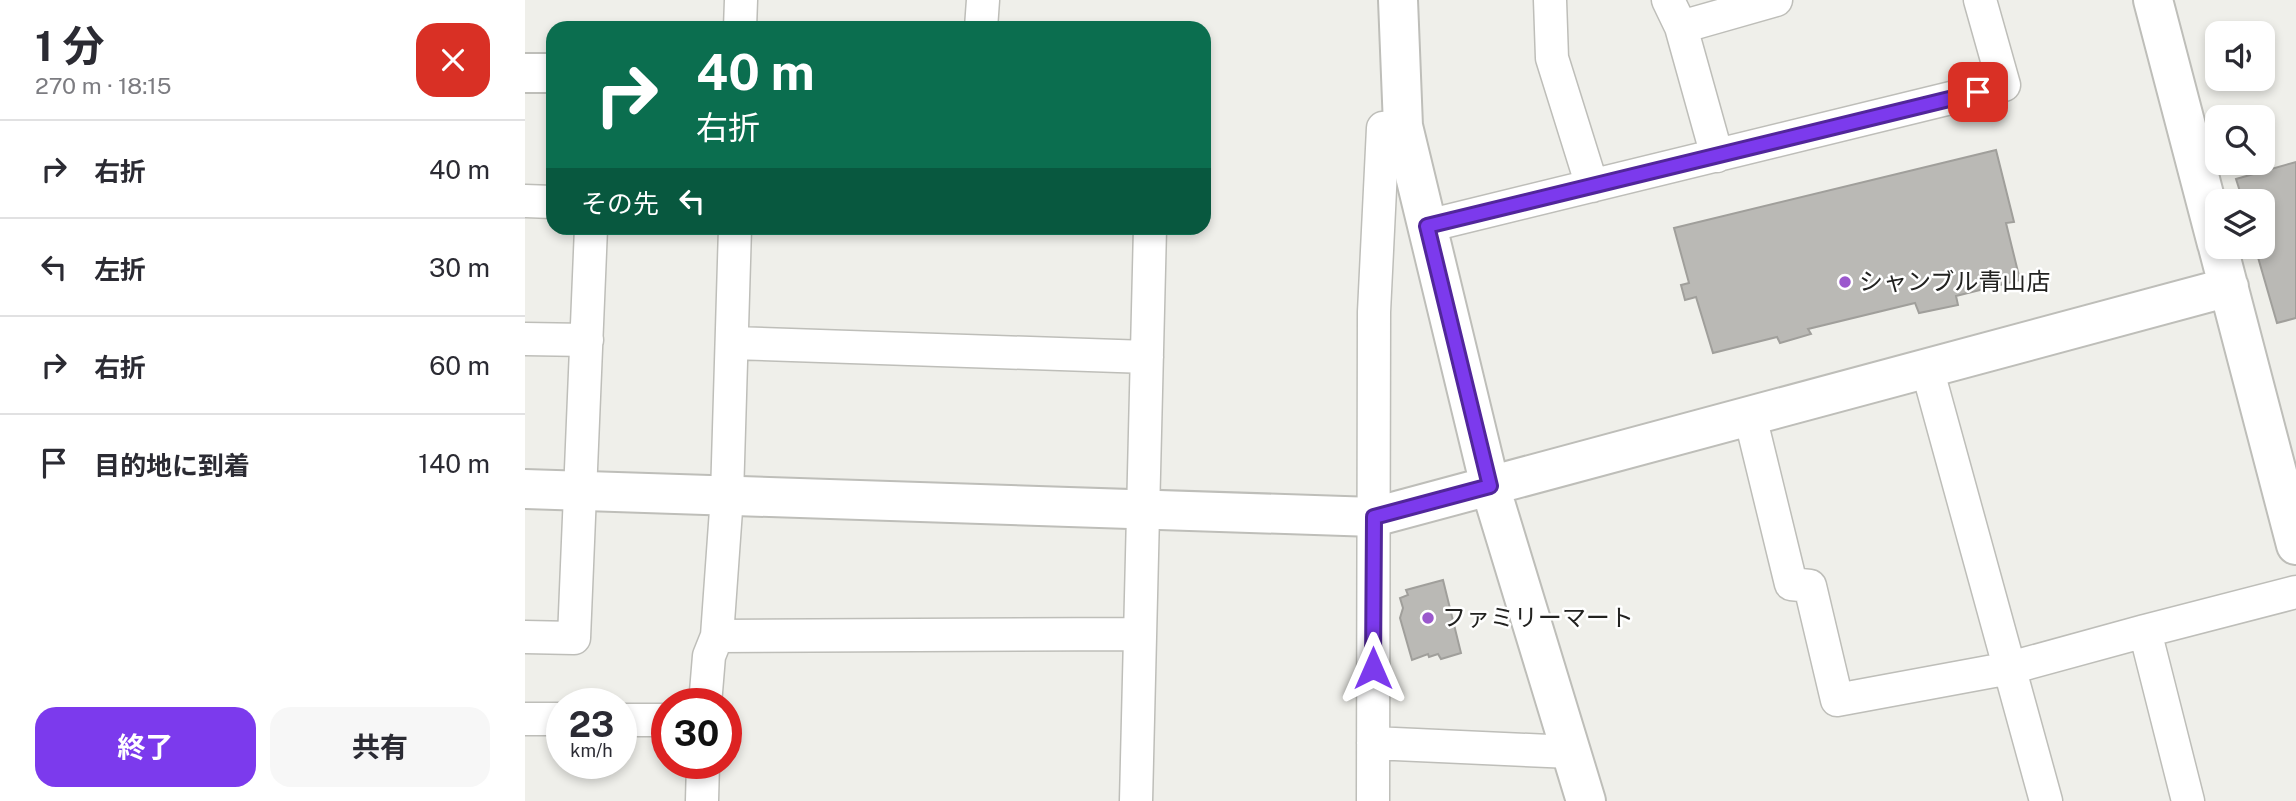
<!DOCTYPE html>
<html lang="ja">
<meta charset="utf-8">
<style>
body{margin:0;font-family:"Public Sans","Noto Sans JP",sans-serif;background:#f7f7f7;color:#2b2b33;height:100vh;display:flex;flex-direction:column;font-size:26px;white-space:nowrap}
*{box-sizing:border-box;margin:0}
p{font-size:23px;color:#7c7c81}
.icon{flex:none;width:38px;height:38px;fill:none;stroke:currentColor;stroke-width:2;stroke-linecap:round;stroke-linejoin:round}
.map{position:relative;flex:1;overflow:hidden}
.details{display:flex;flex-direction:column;background:#fff;width:525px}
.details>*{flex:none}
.banner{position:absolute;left:21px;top:21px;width:665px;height:214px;border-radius:21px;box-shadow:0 4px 10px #0003;background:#0b6e4f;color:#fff;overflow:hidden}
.controls{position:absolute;left:1680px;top:21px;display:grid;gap:14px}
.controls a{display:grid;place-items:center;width:70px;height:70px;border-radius:14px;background:#fff;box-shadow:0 4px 10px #0003;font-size:35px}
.speed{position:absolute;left:21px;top:688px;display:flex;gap:14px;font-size:35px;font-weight:700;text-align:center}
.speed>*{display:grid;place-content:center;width:91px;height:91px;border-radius:50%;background:#fff;box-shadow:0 4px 10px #0003;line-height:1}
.speed small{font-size:18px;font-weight:400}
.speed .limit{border:10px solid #d22;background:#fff;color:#111}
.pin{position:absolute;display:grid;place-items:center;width:60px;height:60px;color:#fff;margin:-30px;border-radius:14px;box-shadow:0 4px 10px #0006}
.me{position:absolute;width:77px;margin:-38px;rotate:0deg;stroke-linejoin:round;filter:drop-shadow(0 0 5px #0008)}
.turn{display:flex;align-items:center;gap:24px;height:147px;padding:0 35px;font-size:32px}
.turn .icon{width:91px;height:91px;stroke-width:2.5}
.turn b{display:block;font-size:49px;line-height:60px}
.then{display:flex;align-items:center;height:66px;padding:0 35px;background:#0003;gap:14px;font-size:26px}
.round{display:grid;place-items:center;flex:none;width:74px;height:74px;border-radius:21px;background:#f7f7f7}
.summary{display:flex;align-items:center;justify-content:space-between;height:119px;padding:0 35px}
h1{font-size:42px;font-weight:700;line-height:52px}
.primary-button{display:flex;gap:14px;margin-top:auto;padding:14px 35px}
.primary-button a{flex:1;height:80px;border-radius:21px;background:#7c3aed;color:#fff;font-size:28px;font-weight:700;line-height:80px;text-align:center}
.primary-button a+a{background:#f7f7f7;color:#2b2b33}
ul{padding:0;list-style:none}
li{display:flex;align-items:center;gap:21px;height:98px;padding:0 35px;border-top:2px solid #e1e1e2}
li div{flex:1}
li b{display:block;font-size:26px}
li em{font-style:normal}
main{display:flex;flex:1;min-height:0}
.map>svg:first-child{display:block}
.building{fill:#bab9b5;stroke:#a09f9b;stroke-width:2}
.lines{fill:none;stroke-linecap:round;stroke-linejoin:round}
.minor-casing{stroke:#bebeb9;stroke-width:35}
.tertiary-casing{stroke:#bebeb9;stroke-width:42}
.minor{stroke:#fff;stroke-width:32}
.tertiary{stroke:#fff;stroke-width:38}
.route-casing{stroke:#51269a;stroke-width:18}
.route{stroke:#7c3aed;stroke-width:12}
.poi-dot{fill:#9b58cd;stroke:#fff;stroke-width:2.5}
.labels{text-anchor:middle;stroke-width:5;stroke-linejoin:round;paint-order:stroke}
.poi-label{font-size:24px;fill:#222220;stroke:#fff;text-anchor:start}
</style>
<main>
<section class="details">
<div class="summary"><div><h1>1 分</h1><p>270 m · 18:15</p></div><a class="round" style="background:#d93025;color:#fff"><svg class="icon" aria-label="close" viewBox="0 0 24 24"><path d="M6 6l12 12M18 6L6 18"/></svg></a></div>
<ul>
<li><svg class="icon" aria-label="right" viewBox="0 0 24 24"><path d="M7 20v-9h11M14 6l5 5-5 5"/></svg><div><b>右折</b></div><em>40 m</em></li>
<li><svg class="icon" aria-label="left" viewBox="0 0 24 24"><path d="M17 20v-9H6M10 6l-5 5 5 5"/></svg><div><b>左折</b></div><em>30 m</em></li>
<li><svg class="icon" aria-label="right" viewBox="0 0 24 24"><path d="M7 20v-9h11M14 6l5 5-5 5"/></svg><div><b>右折</b></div><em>60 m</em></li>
<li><svg class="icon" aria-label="arrive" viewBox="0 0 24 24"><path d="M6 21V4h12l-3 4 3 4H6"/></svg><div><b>目的地に到着</b></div><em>140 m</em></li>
</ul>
<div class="primary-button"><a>終了</a><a>共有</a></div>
</section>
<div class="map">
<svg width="1771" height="801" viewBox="0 0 1771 801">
<rect width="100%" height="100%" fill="#efefea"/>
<path class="building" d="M1471,150L1489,222L1481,223L1495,280L1431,296L1433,305L1394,313L1390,303L1283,329L1286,334L1255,343L1252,337L1188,353L1171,297L1160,300L1156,285L1164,283L1149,228Z
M1771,162V318L1752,323L1730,247H1738V201H1718L1711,179Z
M918,580L936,653L916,659L913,654L904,657L903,654L887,660L875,618L878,608L875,598L883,595L881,590Z"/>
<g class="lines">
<g class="minor-casing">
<path id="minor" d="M1025,0L1027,58L1067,186
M1143,0L1156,27L1251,0
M1156,27L1192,156
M215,28L216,0
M456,28L458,0
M0,201L28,202
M902,226L1479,85L1455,0
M0,339L62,340
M207,343L622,357
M1402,368L1521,801
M1225,416L1266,584L1285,586L1312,700L1485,668L1620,631
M192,636L615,634
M0,637L49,638L66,228
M180,704L184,656L192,636L202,496L210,228
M0,719H37
M96,720H142
M848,743L1046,752
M177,801L178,763
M611,801L625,228
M848,801L849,312L858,128L878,126
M1663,801L1620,631L1771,592"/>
</g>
<g class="tertiary-casing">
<path id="tertiary" d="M873,0L878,126L965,486L1061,801
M1628,0L1692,244
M0,73H28
M1693,247L1771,545
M0,489L849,517L1704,287"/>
</g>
<use href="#minor" class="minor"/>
<use href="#tertiary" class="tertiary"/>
</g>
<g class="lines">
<g class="route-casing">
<path id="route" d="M848,668L849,517L965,486L902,226L1453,92"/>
</g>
<use href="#route" class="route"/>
</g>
<g class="poi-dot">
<circle cx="1320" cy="282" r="7"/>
<circle cx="903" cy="618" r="7"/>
</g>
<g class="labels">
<g class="poi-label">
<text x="1334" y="290">シャンブル青山店</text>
<text x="917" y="626">ファミリーマート</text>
</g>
</g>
</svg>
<div class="controls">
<a><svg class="icon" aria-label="sound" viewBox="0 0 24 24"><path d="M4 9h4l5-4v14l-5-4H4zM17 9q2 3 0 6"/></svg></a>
<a><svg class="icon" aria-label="search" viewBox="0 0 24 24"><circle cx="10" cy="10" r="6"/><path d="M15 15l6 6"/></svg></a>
<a><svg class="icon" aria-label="layers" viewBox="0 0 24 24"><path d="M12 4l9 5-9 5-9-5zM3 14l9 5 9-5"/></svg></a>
</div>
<div class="speed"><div>23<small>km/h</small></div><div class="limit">30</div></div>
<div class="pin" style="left:1453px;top:92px;background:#d93025"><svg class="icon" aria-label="arrive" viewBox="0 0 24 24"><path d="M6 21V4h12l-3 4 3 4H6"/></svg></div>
<svg class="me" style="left:848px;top:668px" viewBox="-20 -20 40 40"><path d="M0-17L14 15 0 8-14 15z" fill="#7c3aed" stroke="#fff" stroke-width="4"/></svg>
<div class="banner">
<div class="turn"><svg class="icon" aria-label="right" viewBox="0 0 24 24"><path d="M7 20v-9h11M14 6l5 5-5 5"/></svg><div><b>40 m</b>右折</div></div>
<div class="then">その先<svg class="icon" aria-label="left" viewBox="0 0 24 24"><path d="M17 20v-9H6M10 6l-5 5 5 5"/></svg></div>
</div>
</div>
</main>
